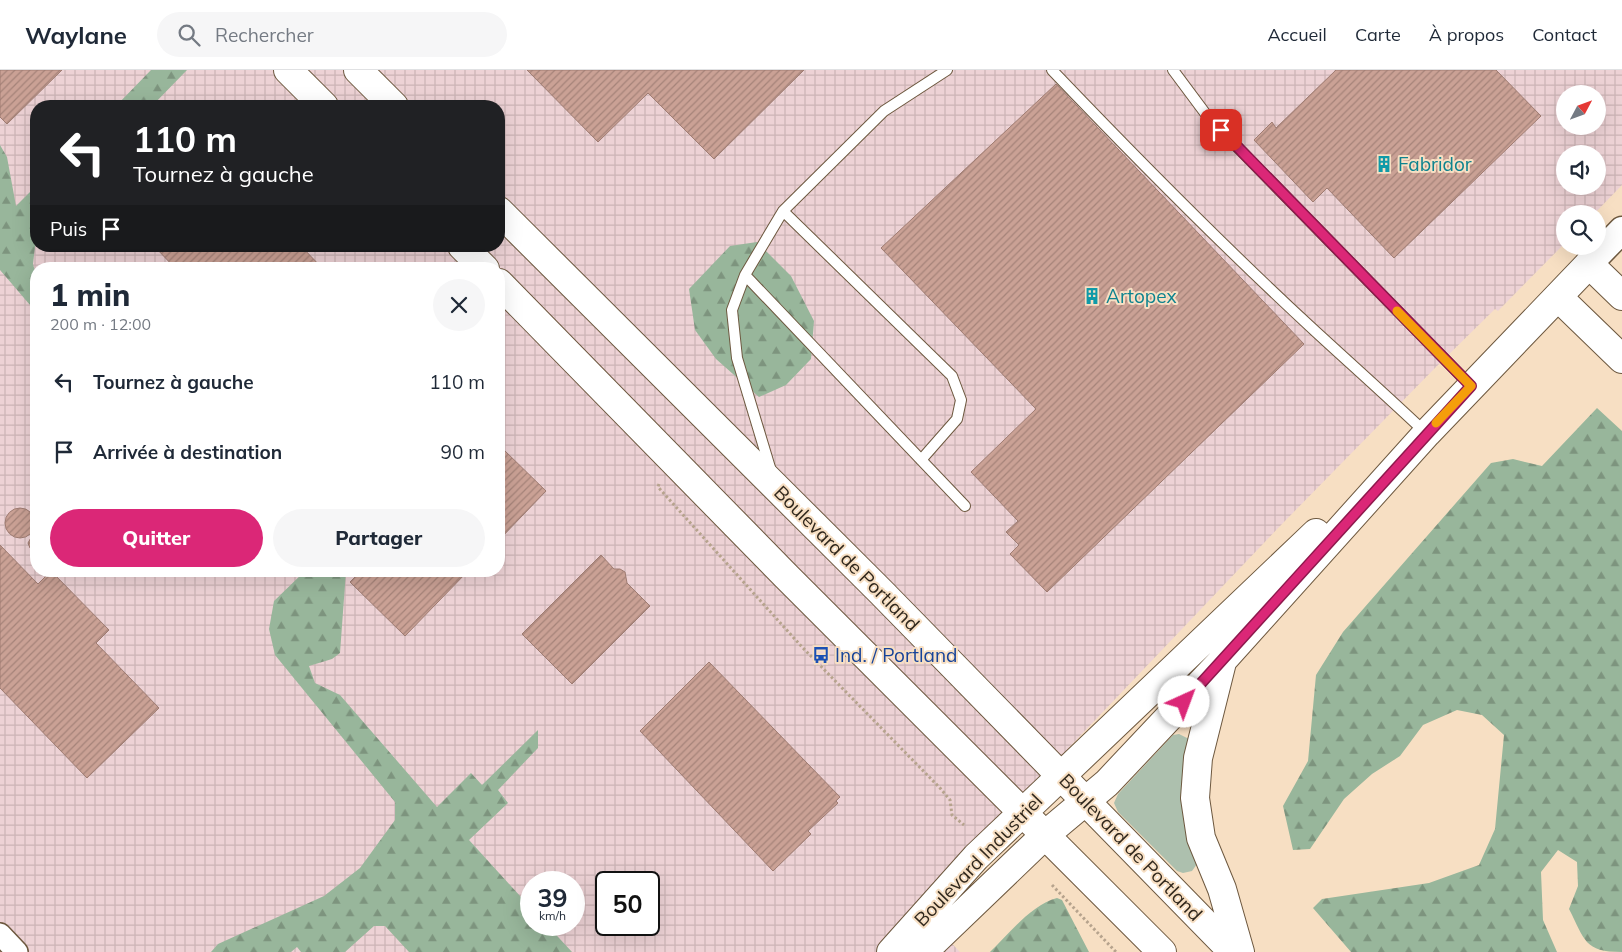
<!DOCTYPE html>
<html lang="fr">
<meta charset="utf-8">
<style>
body{margin:0;font-family:Mulish,sans-serif;background:#f6f6f7;color:#1f2937;height:100vh;display:flex;flex-direction:column;font-size:19px;white-space:nowrap}
*{box-sizing:border-box;margin:0}
p{font-size:16px;color:#747a83}
.icon{flex:none;width:28px;height:28px;fill:none;stroke:currentColor;stroke-width:2;stroke-linecap:round;stroke-linejoin:round}
.map{position:relative;flex:1;overflow:hidden}
.drawer{position:absolute;left:30px;top:192px;width:475px;height:315px;display:flex;flex-direction:column;background:#fff;border-radius:20px;box-shadow:0 5px 20px #0002}
.drawer>*{flex:none}
.banner{position:absolute;left:30px;top:30px;width:475px;height:152px;border-radius:20px;box-shadow:0 5px 20px #0002;background:#202124;color:#fff;overflow:hidden}
.needle{width:32px;rotate:49deg}
.buttons{position:absolute;left:1556px;top:15px;display:grid;gap:10px}
.buttons a{display:grid;place-items:center;width:50px;height:50px;border-radius:50%;background:#fff;box-shadow:0 5px 20px #0002;font-size:25px}
.speed{position:absolute;left:520px;top:801px;display:flex;gap:10px;font-size:25px;font-weight:700;text-align:center}
.speed>*{display:grid;place-content:center;width:65px;height:65px;border-radius:50%;background:#fff;box-shadow:0 5px 20px #0002;line-height:1}
.speed small{font-size:12px;font-weight:400}
.speed .limit{border:2px solid #111;border-radius:8px;background:#fff;color:#111}
.pin{position:absolute;display:grid;place-items:center;width:42px;height:42px;color:#fff;margin:-21px;border-radius:10px;box-shadow:0 2px 8px #0006}
.me{position:absolute;width:55px;margin:-28px;rotate:43deg;stroke-linejoin:round;filter:drop-shadow(0 0 4px #0008)}
.turn{display:flex;align-items:center;gap:18px;height:105px;padding:0 20px;font-size:22px}
.turn .icon{width:65px;height:65px;stroke-width:2.5}
.turn b{display:block;font-size:35px;line-height:42px}
.then{display:flex;align-items:center;height:48px;padding:0 20px;background:#0003;gap:10px;font-size:19px}
.round{display:grid;place-items:center;flex:none;width:52px;height:52px;border-radius:26px;background:#f6f6f7}
.head{display:flex;align-items:center;justify-content:space-between;height:85px;padding:0 20px}
h1{font-size:30px;font-weight:800;line-height:38px}
.primary-button{display:flex;gap:10px;margin-top:auto;padding:10px 20px}
.primary-button a{flex:1;height:58px;border-radius:30px;background:#db2777;color:#fff;font-size:20px;font-weight:800;line-height:58px;text-align:center}
.primary-button a+a{background:#f6f6f7;color:#1f2937}
ul{padding:0;list-style:none}
li{display:flex;align-items:center;gap:15px;height:70px;padding:0 20px}
li div{flex:1}
li b{display:block;font-size:19px}
li em{font-style:normal}
header{display:flex;align-items:center;gap:30px;box-sizing:border-box;height:70px;padding:0 25px;background:#fff;border-bottom:1px solid #e0e1e3}
header strong{font-size:24px}
nav{display:flex;gap:28px;margin-inline-start:auto;font-size:18px}
.search{width:350px;height:45px;background:#f6f6f7;display:flex;align-items:center;gap:12px;box-sizing:border-box;padding:0 18px;border-radius:28px;color:#747a83;font-size:19px}
.map>svg:first-child{display:block}
.industrial{fill:url(#industrial-grid);fill-rule:evenodd}
.green{fill:#adc0ae}
.forest{fill:url(#forest-firs)}
.building{fill:url(#building-hatch);stroke:#9f7c72}
.lines{fill:none;stroke-linecap:round;stroke-linejoin:round}
.service-casing{stroke:#6d583f;stroke-width:12}
.minor-casing{stroke:#6d583f;stroke-width:24}
.tertiary-casing{stroke:#6d583f;stroke-width:29}
.secondary-casing{stroke:#6d583f;stroke-width:30}
.motorway-casing{stroke:#6d583f;stroke-width:30}
.path{stroke:#b6a38d;stroke-width:3;stroke-dasharray:2.5 2.5;stroke-linecap:butt}
.service{stroke:#fff;stroke-width:10}
.minor{stroke:#fff;stroke-width:21}
.tertiary{stroke:#fff;stroke-width:26}
.secondary{stroke:#fff;stroke-width:28}
.motorway{stroke:#fff;stroke-width:28}
.route-casing{stroke:#8e194d;stroke-width:12}
.route{stroke:#db2777;stroke-width:9}
.slow{stroke:#f59e0b;stroke-width:9}
.labels{text-anchor:middle;stroke-width:4;stroke-linejoin:round;paint-order:stroke}
.culture-label{font-size:19px;fill:#0d838f;stroke:#f7dfc3;text-anchor:start}
.street-label{font-size:19px;fill:#31281d;stroke:#f7dfc3}
.transit-label{font-size:19px;fill:#164399;stroke:#f7dfc3;text-anchor:start}
</style>
<header>
<strong>Waylane</strong>
<div class="search"><svg class="icon" aria-label="search" viewBox="0 0 24 24"><circle cx="10" cy="10" r="6"/><path d="M15 15l6 6"/></svg>Rechercher</div>
<nav><a>Accueil</a><a>Carte</a><a>À propos</a><a>Contact</a></nav>
</header>
<div class="map">
<svg width="1622" height="882" viewBox="0 0 1622 882">
<defs>
<pattern id="industrial-grid" width="8" height="8" patternUnits="userSpaceOnUse" patternTransform="scale(1.25)"><rect width="8" height="8" fill="#edd2d5"/><path d="M0 4h8M4 0v8" fill="none" stroke="#ccb4b6"/></pattern>
<pattern id="forest-firs" width="22" height="20" patternUnits="userSpaceOnUse" patternTransform="scale(1.25)"><rect width="22" height="20" fill="#98b69b"/><path d="M5 1l3.5 6h-7zM16 11l3.5 6h-7z" fill="#7d947e"/></pattern>
<pattern id="building-hatch" width="6" height="6" patternUnits="userSpaceOnUse" patternTransform="scale(1.25)"><rect width="6" height="6" fill="#caa195"/><path d="M-1 1l2-2M0 6l6-6M5 7l2-2" fill="none" stroke="#a58379"/></pattern>
</defs>
<rect width="100%" height="100%" fill="#f7dfc3"/>
<path class="industrial" d="M0,0H1622V115L1594,144H1565V173L1498,241L1495,239L1434,299L1282,454L917,837L960,882H0ZM1565,24H1598V56H1565ZM36,36H499V176H36ZM1565,84H1598V116H1565ZM36,199H499V501H36ZM531,812H574V855H531ZM606,812H649V855H606Z"/>
<path class="green" d="M1179,664L1187,668L1190,667L1183,732L1187,766L1197,794L1192,801L1183,803L1177,801L1118,742L1114,733L1118,724L1173,665Z"/>
<path class="forest" d="M151,0H187L152,36H116Z
M0,75L7,87L16,136L36,116V168L33,194L36,205V242L0,200Z
M757,172L791,206L814,251L811,289L786,315L759,327L716,289L695,260L689,219L730,176Z
M1597,338L1622,361V882C1584,882 1585,870 1569,839L1578,816L1577,792L1558,780L1541,802L1543,850L1557,882H1351L1313,838L1322,829L1429,813L1479,795L1495,759L1504,665L1482,645L1457,640L1423,655L1400,686L1372,704L1344,729L1310,779L1293,780L1283,736L1308,691L1316,605L1343,562L1491,393L1513,389L1542,396Z
M305,501H346L340,583L332,589L309,596L315,613L340,625L437,737L471,703L482,715L538,660V678L498,720L508,733L469,770L531,838V855H547L572,882H409L385,856H374L345,882H301L297,877L291,882H211L218,874L324,826L360,798L395,750V732L275,585L269,559L274,531Z
M1057,828L1062,830L1089,882H990C1010,863 1031,835 1057,828Z"/>
<path class="building" d="M0,0H62L7,54L0,47Z
M527,0H804L714,89L648,23L598,72Z
M1336,0H1496L1541,46L1394,188L1327,118L1313,132L1254,70L1272,52L1276,58Z
M1056,14L1304,274L1047,522L1010,484L1019,475L1006,462L1018,451L971,402L1036,339L881,178Z
M154,176H301L323,199H176Z
M503,379L546,421L499,470V383Z
M5 453a15 15 0 1 1 30 0a15 15 0 1 1-30 0Z
M33,464H36V481L30,478L28,473Z
M0,475L38,514L51,501L109,560L96,573L159,638L87,708L0,618Z
M601,485L614,499H620L625,502L627,513L650,536L572,614L522,564Z
M361,501H468L405,566L350,512Z
M709,592L840,727L836,731L838,733L808,761L811,764L773,801L640,661Z"/>
<g class="lines">
<g class="service-casing">
<path id="service" d="M1052,0C1137,89 1224,177 1315,261C1352,295 1389,328 1426,363
M1173,0L1208,47L1470,315
M783,141L952,306L961,330L957,349L921,390
M745,205L965,436
M771,401L737,288L732,240L745,205L783,141L884,41L947,0"/>
</g>
<g class="minor-casing">
<path id="minor" d="M0,864L17,882"/>
</g>
<g class="tertiary-casing">
<path id="tertiary" d="M1589,194L1622,160"/>
</g>
<g class="secondary-casing">
<path id="secondary" d="M288,0L324,36
M358,0L394,36
M499,141L882,523L1233,882
M462,176L485,199
M499,213L786,506L1162,882
M1222,592L1198,688L1195,728L1201,768L1222,819L1240,882
M891,882L976,787L1316,463
M923,882L1045,765L1107,713L1222,591L1427,363L1589,194"/>
</g>
<g class="motorway-casing">
<path id="motorway" d="M1589,194L1622,226
M1558,227L1622,289"/>
</g>
<path class="path" d="M659,414L658,417L802,577L940,718L950,730L952,745L964,755
M1052,815L1116,882"/>
<use href="#service" class="service"/>
<use href="#minor" class="minor"/>
<use href="#tertiary" class="tertiary"/>
<use href="#secondary" class="secondary"/>
<use href="#motorway" class="motorway"/>
</g>
<g class="lines">
<g class="route-casing">
<path id="route" d="M1184,632L1471,316L1221,60"/>
</g>
<use href="#route" class="route"/>
<path class="slow" d="M1397,241L1471,316L1436,353"/>
</g>
<defs>
<g id="building-bare" transform="scale(1.35)"><path d="M-4-6H4V6H1V3H-1V6H-4ZM-2.5-4.3h1.7v1.8h-1.7ZM.8-4.3h1.7v1.8H.8ZM-2.5-1h1.7V.8h-1.7ZM.8-1h1.7V.8H.8Z" fill="#0f9aa8" stroke="#f7dfc3" stroke-width="2.5" paint-order="stroke"/></g>
<g id="bus-bare" transform="scale(1.35)"><path d="M-5-6H5V4H4V6H2V4H-2V6H-4V4H-5ZM-3.5-4V0h7V-4ZM-3.5 1.2v1.5H-2V1.2ZM2 1.2v1.5H3.5V1.2Z" fill="#1a4fb4" stroke="#f7dfc3" stroke-width="2.5" paint-order="stroke"/></g>
</defs>
<g fill-rule="evenodd">
<use href="#building-bare" x="1384" y="94"/>
<use href="#building-bare" x="1092" y="226"/>
<use href="#bus-bare" x="821" y="585"/>
</g>
<g class="labels">
<g class="culture-label">
<text x="1398" y="101">Fabridor</text>
<text x="1106" y="233">Artopex</text>
</g>
<g class="street-label">
<text transform="translate(847 488) rotate(45)" y="7">Boulevard de Portland</text>
<text transform="translate(1131 777) rotate(46)" y="7">Boulevard de Portland</text>
<text transform="translate(978 790) rotate(-46)" y="7">Boulevard Industriel</text>
</g>
<g class="transit-label">
<text x="835" y="592">Ind. / Portland</text>
</g>
</g>
</svg>
<div class="buttons">
<a><svg class="needle" viewBox="-14 -14 28 28"><path d="M0-13l5 13h-10z" fill="#e53935"/><path d="M0 13l5-13h-10z" fill="#747a83"/></svg></a>
<a><svg class="icon" aria-label="sound" viewBox="0 0 24 24"><path d="M4 9h4l5-4v14l-5-4H4zM17 9q2 3 0 6"/></svg></a>
<a><svg class="icon" aria-label="search" viewBox="0 0 24 24"><circle cx="10" cy="10" r="6"/><path d="M15 15l6 6"/></svg></a>
</div>
<div class="speed"><div>39<small>km/h</small></div><div class="limit">50</div></div>
<div class="pin" style="left:1221px;top:60px;background:#d93025"><svg class="icon" aria-label="arrive" viewBox="0 0 24 24"><path d="M6 21V4h12l-3 4 3 4H6"/></svg></div>
<svg class="me" style="left:1184px;top:632px" viewBox="-20 -20 40 40"><circle r="19" fill="#fff"/><path d="M0-13L10 11 0 6-10 11z" fill="#db2777"/></svg>
<div class="banner">
<div class="turn"><svg class="icon" aria-label="left" viewBox="0 0 24 24"><path d="M17 20v-9H6M10 6l-5 5 5 5"/></svg><div><b>110 m</b>Tournez à gauche</div></div>
<div class="then">Puis<svg class="icon" aria-label="arrive" viewBox="0 0 24 24"><path d="M6 21V4h12l-3 4 3 4H6"/></svg></div>
</div>
<section class="drawer">
<div class="head"><div><h1>1 min</h1><p>200 m · 12:00</p></div><a class="round"><svg class="icon" aria-label="close" viewBox="0 0 24 24"><path d="M6 6l12 12M18 6L6 18"/></svg></a></div>
<ul>
<li><svg class="icon" aria-label="left" viewBox="0 0 24 24"><path d="M17 20v-9H6M10 6l-5 5 5 5"/></svg><div><b>Tournez à gauche</b></div><em>110 m</em></li>
<li><svg class="icon" aria-label="arrive" viewBox="0 0 24 24"><path d="M6 21V4h12l-3 4 3 4H6"/></svg><div><b>Arrivée à destination</b></div><em>90 m</em></li>
</ul>
<div class="primary-button"><a>Quitter</a><a>Partager</a></div>
</section>
</div>
